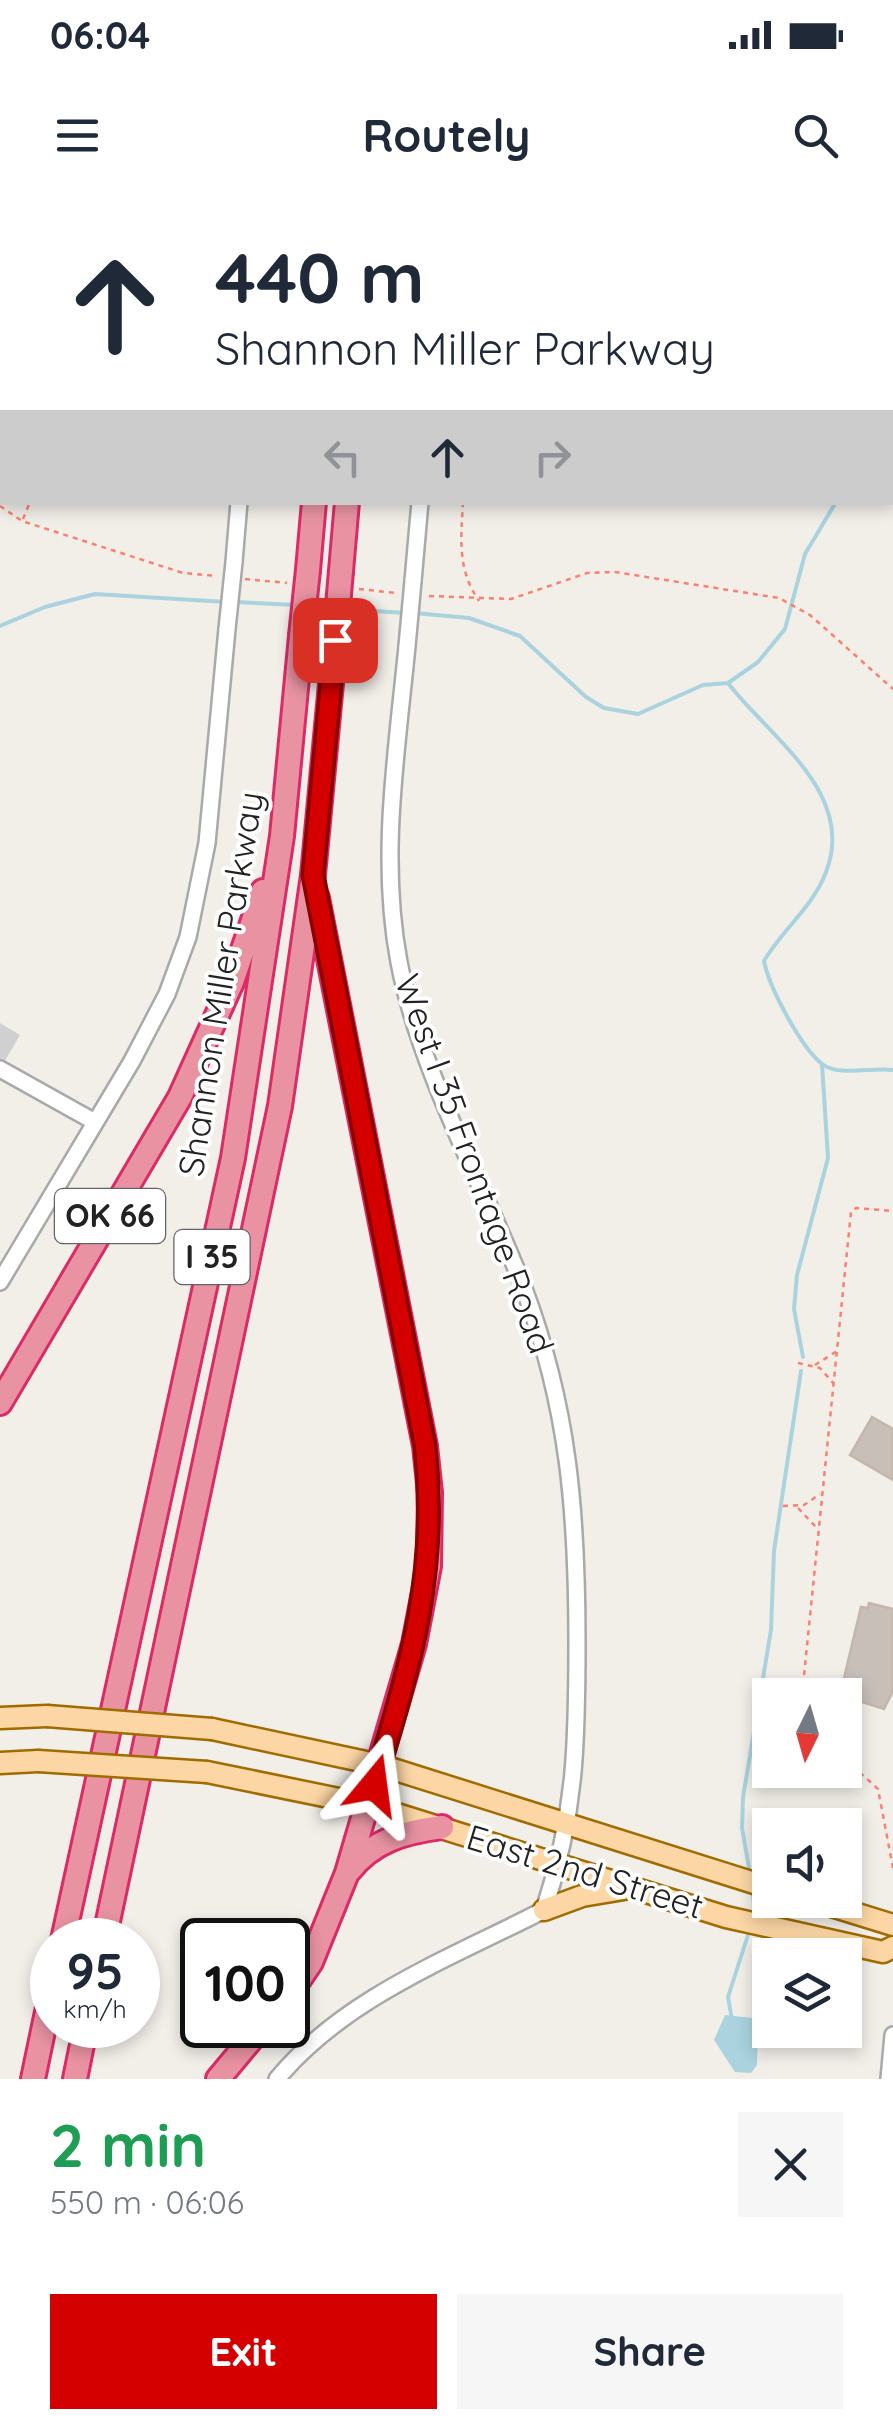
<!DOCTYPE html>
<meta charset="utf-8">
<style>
body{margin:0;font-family:Quicksand,sans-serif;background:#f6f6f7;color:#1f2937;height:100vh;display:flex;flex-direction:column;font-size:38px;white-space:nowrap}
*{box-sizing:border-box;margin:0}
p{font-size:32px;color:#747a83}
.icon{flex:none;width:55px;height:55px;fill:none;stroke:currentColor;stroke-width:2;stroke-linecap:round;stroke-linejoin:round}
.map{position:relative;height:1879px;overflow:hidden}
.sheet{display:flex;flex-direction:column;background:#fff;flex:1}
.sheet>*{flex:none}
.hud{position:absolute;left:0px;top:0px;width:895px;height:305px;box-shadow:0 5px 15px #0003;background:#fff;color:#1f2937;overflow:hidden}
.needle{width:65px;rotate:185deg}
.tools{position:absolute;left:752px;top:1478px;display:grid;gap:20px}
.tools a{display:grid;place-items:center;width:110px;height:110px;border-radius:0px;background:#fff;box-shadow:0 5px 15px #0003;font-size:50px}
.speed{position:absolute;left:30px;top:1718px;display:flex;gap:20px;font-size:50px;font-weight:700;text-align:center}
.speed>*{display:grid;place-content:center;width:130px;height:130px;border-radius:50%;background:#fff;box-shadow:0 5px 15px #0003;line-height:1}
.speed small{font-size:25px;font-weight:400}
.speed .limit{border:5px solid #111;border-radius:15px;background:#fff;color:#111}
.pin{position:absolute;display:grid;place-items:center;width:85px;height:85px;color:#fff;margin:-42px;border-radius:20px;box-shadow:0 5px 15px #0006}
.me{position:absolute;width:110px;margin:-55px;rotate:16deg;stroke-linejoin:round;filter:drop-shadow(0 0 8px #0008)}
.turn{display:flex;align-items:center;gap:35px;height:210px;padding:0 50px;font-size:45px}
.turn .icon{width:130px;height:130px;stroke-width:2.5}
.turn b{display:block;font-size:70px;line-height:85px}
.lanes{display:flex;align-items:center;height:95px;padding:0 50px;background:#0003;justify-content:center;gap:50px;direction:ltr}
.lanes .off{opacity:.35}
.round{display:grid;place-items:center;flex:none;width:105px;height:105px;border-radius:0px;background:#f6f6f7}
.headline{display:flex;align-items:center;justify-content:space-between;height:170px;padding:0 50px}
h1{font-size:60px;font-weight:800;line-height:75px;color:#1e9e55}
.button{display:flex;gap:20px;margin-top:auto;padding:20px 50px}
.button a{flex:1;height:115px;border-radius:0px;background:#d40000;color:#fff;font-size:40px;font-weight:800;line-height:115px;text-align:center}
.button a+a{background:#f6f6f7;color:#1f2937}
.status{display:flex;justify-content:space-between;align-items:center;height:70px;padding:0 50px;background:#fff;direction:ltr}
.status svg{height:28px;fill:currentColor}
header{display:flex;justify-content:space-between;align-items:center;height:130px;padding:0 50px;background:#fff;font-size:45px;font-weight:800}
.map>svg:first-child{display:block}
.religious{fill:#d0d0d0}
.water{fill:#aad3df}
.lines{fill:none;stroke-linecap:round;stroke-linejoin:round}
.stream{stroke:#aad3df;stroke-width:4}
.building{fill:#c7bfb8;stroke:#c4b6ab;stroke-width:2.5}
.minor-casing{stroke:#a9a9a9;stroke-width:20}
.major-casing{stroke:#a06b00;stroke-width:25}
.highway-casing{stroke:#dc2a67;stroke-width:28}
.path{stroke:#fa8072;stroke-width:2.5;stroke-dasharray:5 5;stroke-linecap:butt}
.minor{stroke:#fff;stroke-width:15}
.major{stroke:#fcd6a4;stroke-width:20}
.highway{stroke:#e892a2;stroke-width:22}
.minor-bridge-casing{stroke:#a9a9a9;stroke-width:20;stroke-linecap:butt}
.major-bridge-casing{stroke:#a06b00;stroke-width:25;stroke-linecap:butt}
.highway-bridge-casing{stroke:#dc2a67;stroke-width:28;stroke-linecap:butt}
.minor-bridge{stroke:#fff;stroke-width:15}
.major-bridge{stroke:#fcd6a4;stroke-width:20}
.highway-bridge{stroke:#e892a2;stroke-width:22}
.route-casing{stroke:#8a0000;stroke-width:25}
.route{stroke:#d40000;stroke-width:18}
.labels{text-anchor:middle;stroke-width:8;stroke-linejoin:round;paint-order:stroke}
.shield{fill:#fff;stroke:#646464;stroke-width:2.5}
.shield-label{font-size:32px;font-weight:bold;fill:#222}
.street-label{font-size:35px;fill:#222;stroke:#fff}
</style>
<div class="status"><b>06:04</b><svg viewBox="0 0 49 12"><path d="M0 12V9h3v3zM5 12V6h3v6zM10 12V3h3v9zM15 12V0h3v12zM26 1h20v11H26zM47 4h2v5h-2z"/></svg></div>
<header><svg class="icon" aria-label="menu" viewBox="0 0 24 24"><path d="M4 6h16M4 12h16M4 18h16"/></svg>Routely<svg class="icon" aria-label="search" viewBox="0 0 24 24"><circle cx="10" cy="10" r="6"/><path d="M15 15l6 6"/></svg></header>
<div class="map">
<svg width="893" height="1879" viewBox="0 0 893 1879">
<rect width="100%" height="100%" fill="#f2efe9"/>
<path class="religious" d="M0,823L20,835L0,869Z"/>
<path class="water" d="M725,1815L752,1818L758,1825L757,1865L751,1873L735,1872L714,1840Z"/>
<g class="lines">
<path class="stream" d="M892,235H893
M235,402L296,405
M345,409L405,413
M415,413L469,418L520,436L586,497L604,508L638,514L703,485L728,483L758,462L785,429L805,354L836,302
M0,426L45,407L95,394L226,402
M728,483C769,537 857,593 826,672C813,707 782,730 764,761C769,787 800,846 822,864C838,877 873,867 893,870
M803,1157L794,1109L797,1075L828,958L822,864
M749,1668L742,1628L743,1597L771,1430L774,1351L801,1171
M753,1691L754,1711
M732,1820L728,1797L748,1735"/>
</g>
<path class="building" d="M872,1217L893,1229V1280L850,1255Z
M869,1403L893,1409V1491L884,1509L840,1495L861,1407L868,1408Z"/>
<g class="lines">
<g class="minor-casing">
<path id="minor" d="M266,2L267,0
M448,2V0
M569,2L570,0
M667,2V0
M234,362L239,302
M413,381L420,302
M0,869L95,922
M0,1082L132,861L167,794L188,737L207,643L227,429
M277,1879C345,1797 451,1758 544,1710C576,1613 577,1543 577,1442C577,1314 569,1207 523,1086C483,984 419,869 399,762C379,657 397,551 407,446
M889,1879L893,1835"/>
</g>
<g class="major-casing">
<path id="major" d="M0,1518L47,1516
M212,1529L380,1565L770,1688
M0,1563L38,1561
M207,1572L368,1605L726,1717L883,1752L893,1747
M812,1700L893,1725
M544,1710L582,1696L624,1689"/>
</g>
<g class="highway-casing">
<path id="highway" d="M340,2V0
M374,2L375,0
M308,370L314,302
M341,371L347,302
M0,1203L180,897L232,782L263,691
M349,1671C373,1640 405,1632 442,1627
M63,1740L233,958L282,636L301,436
M104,1740L280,906L313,675L335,441
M288,1796L311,1762L347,1673L414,1444L429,1366L430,1293L425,1246L317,698
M33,1879L52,1788
M75,1879L86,1825
M218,1879L263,1825"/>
</g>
<path class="path" d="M50,0L51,2
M140,2V0
M469,2V0
M0,105L2,102
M0,293L2,292
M463,302C461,339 457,369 479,401
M0,306L22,321L183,373L217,376
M23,319L30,302
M245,379L287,383
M359,389L396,393
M429,396L511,399L587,373L615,372L779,398L810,415L893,489
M798,1163L820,1168L834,1184
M815,1165L837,1151
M783,1306L804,1305L820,1294
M798,1308L816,1327
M802,1495L851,1012L856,1008L893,1011
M845,1559L878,1589L893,1668"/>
<use href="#minor" class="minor"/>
<use href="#major" class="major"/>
<use href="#highway" class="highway"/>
<g class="minor-bridge-casing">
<path id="minor-bridge" d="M227,429L234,362
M407,446L413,381"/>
</g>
<g class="major-bridge-casing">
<path id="major-bridge" d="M47,1516L212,1529
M38,1561L207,1572"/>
</g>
<g class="highway-bridge-casing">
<path id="highway-bridge" d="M301,436L308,370
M335,441L341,371"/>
</g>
<use href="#minor-bridge" class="minor-bridge"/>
<use href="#major-bridge" class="major-bridge"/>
<use href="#highway-bridge" class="highway-bridge"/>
</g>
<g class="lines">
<g class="route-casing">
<path id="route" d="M335,440L313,675L425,1246C439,1374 410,1465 374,1585"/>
</g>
<use href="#route" class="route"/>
</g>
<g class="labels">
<g class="shield">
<rect x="55" y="989" width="110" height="54" rx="8"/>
<rect x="174.5" y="1030" width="75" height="54" rx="8"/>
</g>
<g class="shield-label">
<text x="110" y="1027">OK 66</text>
<text x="212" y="1068">I 35</text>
</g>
<g class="street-label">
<text transform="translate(221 784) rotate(-81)" y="12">Shannon Miller Parkway</text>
<text transform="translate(474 964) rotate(70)" y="12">West I 35 Frontage Road</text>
<text transform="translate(585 1672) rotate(17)" y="12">East 2nd Street</text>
</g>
</g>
</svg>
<div class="tools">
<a><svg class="needle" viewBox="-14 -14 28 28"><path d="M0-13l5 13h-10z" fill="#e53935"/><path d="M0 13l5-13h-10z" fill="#747a83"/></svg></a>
<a><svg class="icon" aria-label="sound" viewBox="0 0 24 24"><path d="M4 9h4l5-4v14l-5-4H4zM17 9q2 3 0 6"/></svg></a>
<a><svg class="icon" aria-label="layers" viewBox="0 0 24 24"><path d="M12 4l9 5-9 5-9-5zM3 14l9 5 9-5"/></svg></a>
</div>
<div class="speed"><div>95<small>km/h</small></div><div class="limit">100</div></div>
<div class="pin" style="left:335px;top:440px;background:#d93025"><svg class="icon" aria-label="arrive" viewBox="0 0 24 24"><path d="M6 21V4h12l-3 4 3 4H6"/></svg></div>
<svg class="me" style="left:374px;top:1585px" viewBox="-20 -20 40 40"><path d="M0-17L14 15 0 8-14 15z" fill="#d40000" stroke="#fff" stroke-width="4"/></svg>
<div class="hud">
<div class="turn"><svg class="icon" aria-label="ahead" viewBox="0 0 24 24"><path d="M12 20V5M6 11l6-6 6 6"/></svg><div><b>440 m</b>Shannon Miller Parkway</div></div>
<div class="lanes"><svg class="icon off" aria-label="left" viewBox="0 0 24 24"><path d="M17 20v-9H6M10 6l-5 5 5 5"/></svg><svg class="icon" aria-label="ahead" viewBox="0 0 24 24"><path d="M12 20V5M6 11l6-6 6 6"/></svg><svg class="icon off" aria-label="right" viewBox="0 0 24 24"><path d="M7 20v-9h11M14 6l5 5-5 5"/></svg></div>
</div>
</div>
<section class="sheet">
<div class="headline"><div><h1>2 min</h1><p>550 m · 06:06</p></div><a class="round"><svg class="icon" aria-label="close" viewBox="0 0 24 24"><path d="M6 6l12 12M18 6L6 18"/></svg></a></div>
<div class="button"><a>Exit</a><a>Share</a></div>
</section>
